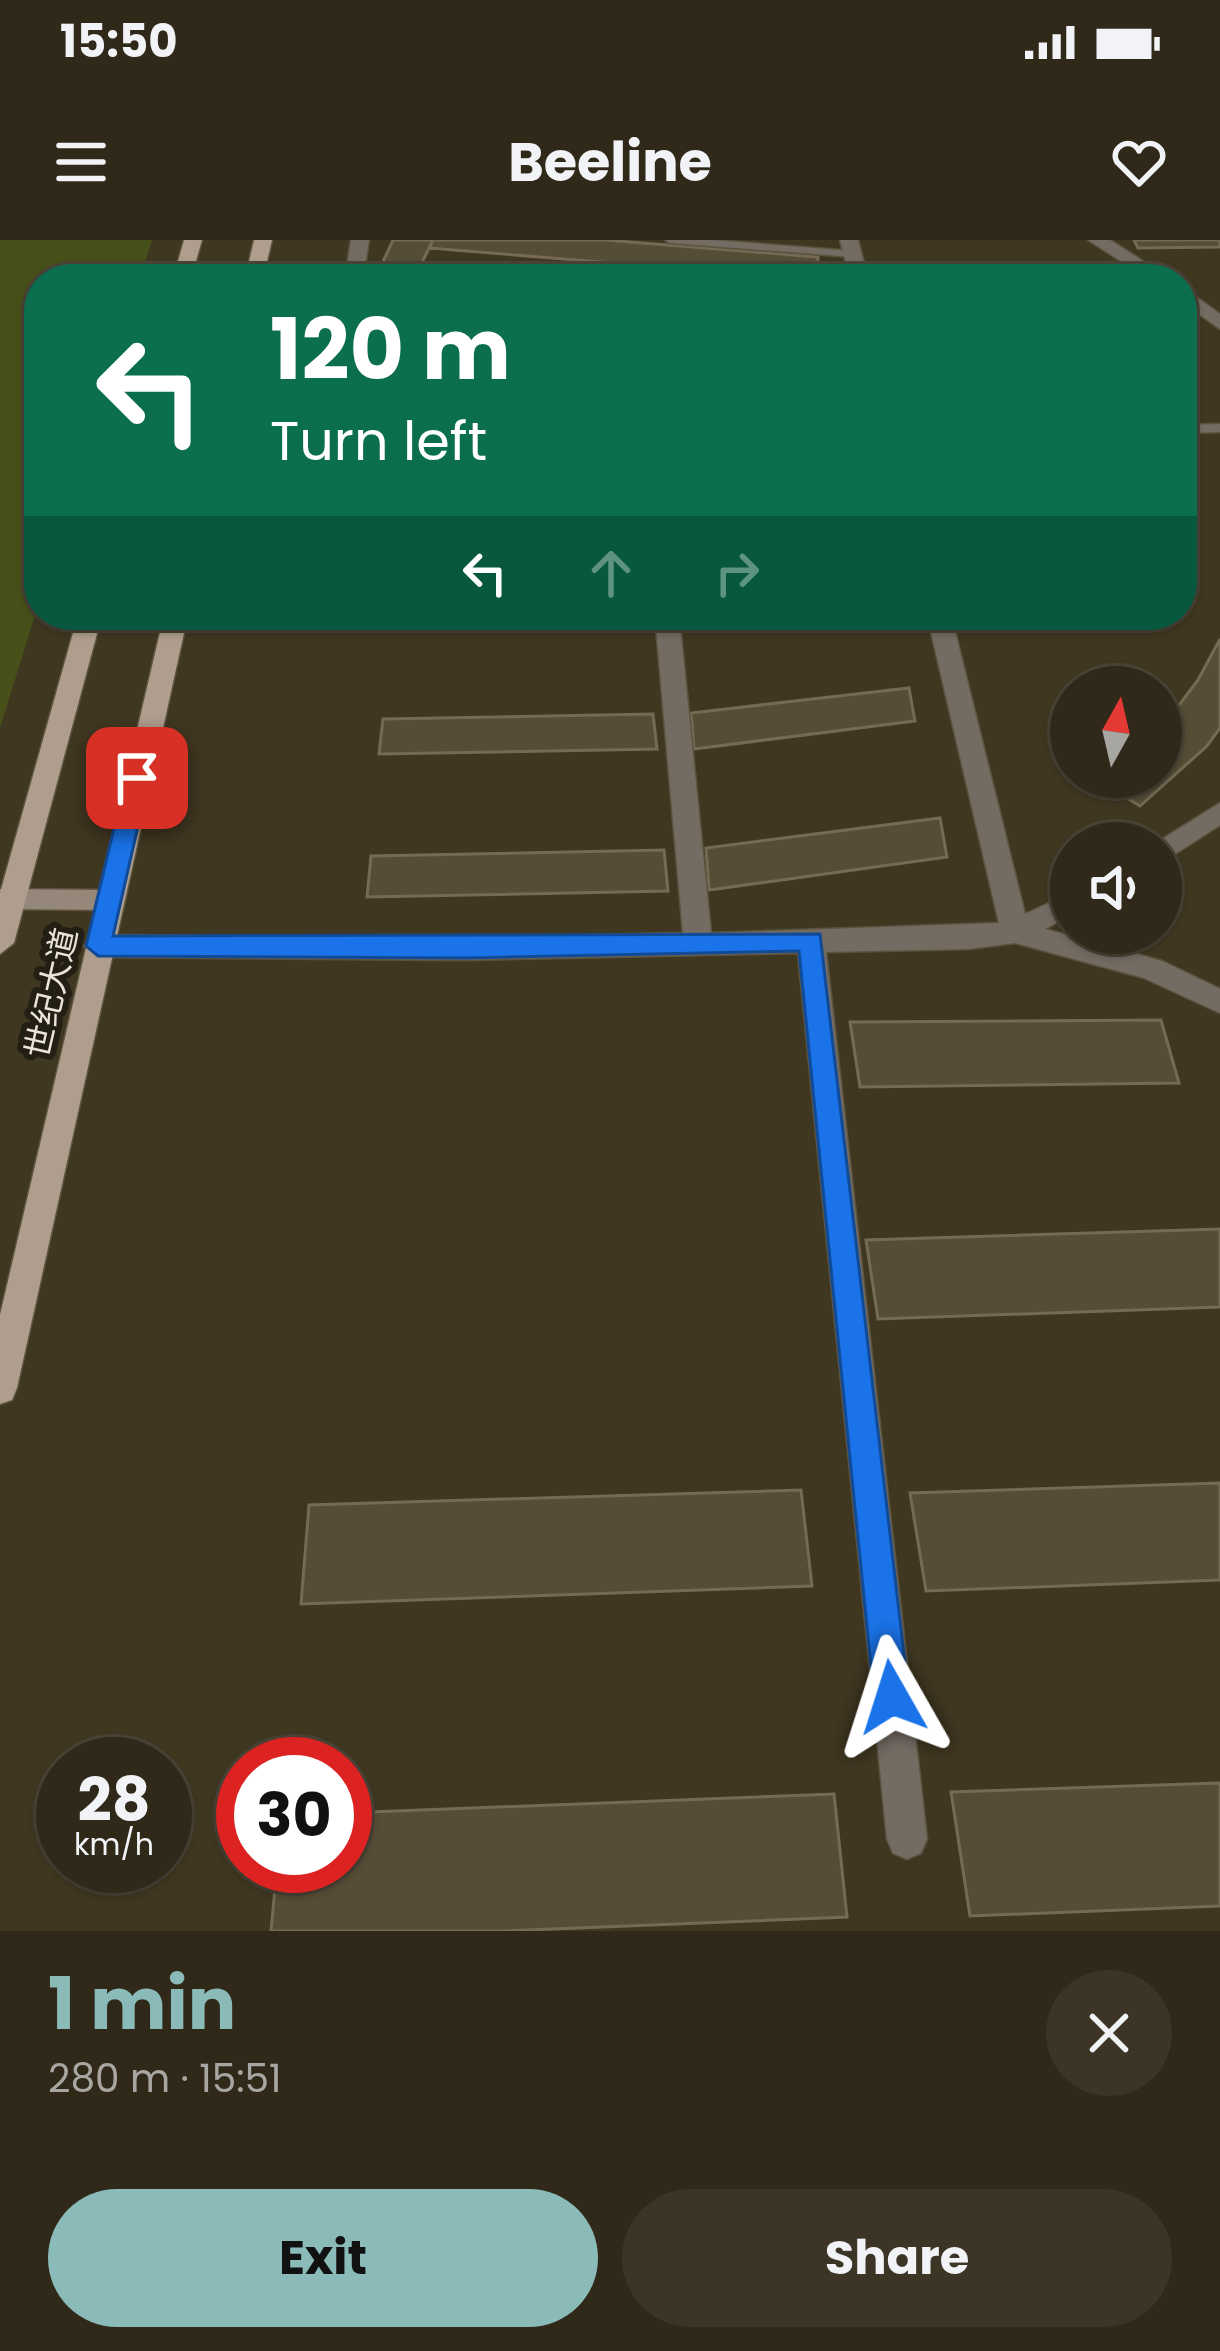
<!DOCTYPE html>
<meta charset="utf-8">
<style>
body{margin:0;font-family:Poppins,"Noto Sans SC",sans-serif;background:#3c3526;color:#f1f3f6;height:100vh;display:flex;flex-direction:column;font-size:45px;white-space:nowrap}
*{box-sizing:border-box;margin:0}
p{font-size:39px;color:#a8a6a2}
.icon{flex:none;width:66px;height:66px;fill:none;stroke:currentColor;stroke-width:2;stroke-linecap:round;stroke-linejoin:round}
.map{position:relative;height:1691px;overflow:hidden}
.side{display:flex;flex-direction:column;background:#302919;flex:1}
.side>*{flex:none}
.guide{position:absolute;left:24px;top:24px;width:1173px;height:366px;border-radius:48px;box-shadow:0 3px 9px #0004,0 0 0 3px #4b4538;background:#0b6e4f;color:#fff;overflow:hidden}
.needle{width:78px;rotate:8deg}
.controls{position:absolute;left:1050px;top:426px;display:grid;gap:24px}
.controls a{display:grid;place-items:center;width:132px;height:132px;border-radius:50%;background:#302919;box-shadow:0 3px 9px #0004,0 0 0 3px #4b4538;font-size:60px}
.speed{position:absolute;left:36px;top:1497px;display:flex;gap:24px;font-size:60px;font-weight:700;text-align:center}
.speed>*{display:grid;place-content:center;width:156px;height:156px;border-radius:50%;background:#302919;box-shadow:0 3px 9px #0004,0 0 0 3px #4b4538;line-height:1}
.speed small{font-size:30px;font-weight:400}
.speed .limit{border:18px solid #d22;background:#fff;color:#111}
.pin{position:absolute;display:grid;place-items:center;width:102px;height:102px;color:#fff;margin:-51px;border-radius:24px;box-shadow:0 6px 18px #0006}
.me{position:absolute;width:132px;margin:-66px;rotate:354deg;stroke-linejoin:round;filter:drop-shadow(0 0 9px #0008)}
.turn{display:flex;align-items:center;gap:42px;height:252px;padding:0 48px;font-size:54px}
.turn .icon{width:156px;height:156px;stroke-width:2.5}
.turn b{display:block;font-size:84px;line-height:102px}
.lanes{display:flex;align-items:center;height:114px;padding:0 48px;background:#0003;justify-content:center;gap:60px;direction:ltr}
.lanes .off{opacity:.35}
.round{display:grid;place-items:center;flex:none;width:126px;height:126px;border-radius:63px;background:#3c3526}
.headline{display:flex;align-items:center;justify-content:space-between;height:204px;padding:0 48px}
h1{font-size:72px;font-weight:700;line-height:90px;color:#8bbbb9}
.button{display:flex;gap:24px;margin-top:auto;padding:24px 48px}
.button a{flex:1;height:138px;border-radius:72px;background:#8bbbb9;color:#111;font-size:48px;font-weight:700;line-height:138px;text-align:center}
.button a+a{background:#3c3526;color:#f1f3f6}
.status{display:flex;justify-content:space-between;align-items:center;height:84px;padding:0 60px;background:#302919;direction:ltr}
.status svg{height:33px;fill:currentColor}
header{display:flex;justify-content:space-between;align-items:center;height:156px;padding:0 48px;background:#302919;font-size:54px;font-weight:700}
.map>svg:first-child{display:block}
.green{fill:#485019}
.building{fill:#564d36;stroke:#756b54;stroke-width:3}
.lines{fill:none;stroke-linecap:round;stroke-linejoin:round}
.lane-casing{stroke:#5b533e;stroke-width:3}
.street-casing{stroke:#5b533e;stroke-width:3}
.secondary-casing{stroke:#5b533e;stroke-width:3}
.primary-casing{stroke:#5b533e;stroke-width:3}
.lane{fill:#746b63;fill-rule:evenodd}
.street{fill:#746b63;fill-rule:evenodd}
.secondary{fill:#96877b;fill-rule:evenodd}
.primary{fill:#af9d8d;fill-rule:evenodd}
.route{fill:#1a73e8;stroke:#114b97;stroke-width:3}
.labels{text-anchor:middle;stroke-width:12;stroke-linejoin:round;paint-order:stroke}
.street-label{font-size:33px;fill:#eae5d7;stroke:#231f15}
</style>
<div class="status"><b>15:50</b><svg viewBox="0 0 49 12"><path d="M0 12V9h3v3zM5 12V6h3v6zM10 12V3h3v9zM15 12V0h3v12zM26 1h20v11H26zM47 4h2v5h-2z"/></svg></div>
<header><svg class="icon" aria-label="menu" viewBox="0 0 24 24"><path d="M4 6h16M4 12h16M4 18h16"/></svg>Beeline<svg class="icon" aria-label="heart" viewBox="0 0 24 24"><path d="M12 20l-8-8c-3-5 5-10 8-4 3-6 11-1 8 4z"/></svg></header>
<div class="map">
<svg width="1220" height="1691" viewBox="0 0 1220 1691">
<rect width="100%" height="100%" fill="#403721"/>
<path class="green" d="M0,0H152L140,39H39V362L0,488Z"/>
<path class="building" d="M393,0H433L414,39H375Z
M433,0H605L818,17L816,39H810L429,8Z
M1134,0H1220V7L1138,8Z
M392,375H649V379L392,383Z
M1220,399V488L1207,506L1140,566L1101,542L1107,537H1161V489L1198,440Z
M909,448L915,481L694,509L691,473Z
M653,474L657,509L379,514L383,479Z
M940,578L947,617L709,650L706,608Z
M664,610L668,651L367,657L371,616Z
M1161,780L1179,843L860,847L850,782Z
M1220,989V1067L878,1079L866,1000Z
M1220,1243V1340L926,1351L910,1253Z
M801,1250L812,1346L301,1364L309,1265Z
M1220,1543V1666L970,1676L951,1552Z
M834,1554L847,1677L504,1691H271L277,1626H345V1573Z"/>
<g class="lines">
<g class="lane-casing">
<path id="lane" d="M665,0H712L853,11L858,14L853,17L670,3Z
M1220,184V192L1182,193V185Z"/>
</g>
<g class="street-casing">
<path id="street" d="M351,0H369L363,39H345Z
M840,0H858L868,39H850Z
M1088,0H1110L1171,39H1149Z
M1182,47L1220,74V89L1182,62Z
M655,375H679L711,693L999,683L927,375H951L1025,674L1071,653V675L1045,689L1162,721L1220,749V773L1144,738L1015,703L968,709L826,712L927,1599L921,1613L907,1619L893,1613L887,1599L798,713L466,720L98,717L84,706L98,695L466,698L683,693Z
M1220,563V585L1161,623V603H1156Z"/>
</g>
<g class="secondary-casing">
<path id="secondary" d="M0,649L109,650L123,660L109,670L0,669Z"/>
</g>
<g class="primary-casing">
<path id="primary" d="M184,0H202L191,39H173Z
M254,0H272L263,39H245Z
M78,375H102L14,703L0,714V653Z
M164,375H188L17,1148L12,1160L0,1164V1075Z"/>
</g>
<use href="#lane" class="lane"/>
<use href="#street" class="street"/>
<use href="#secondary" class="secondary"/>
<use href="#primary" class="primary"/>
</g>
<path class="route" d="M137,530L149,538L113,696L820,694L909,1457L904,1469L892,1474L879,1469L874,1457L799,711L466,718L98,716L86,706L126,538Z"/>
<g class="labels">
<g class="street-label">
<text transform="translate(51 753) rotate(-77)" y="12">世纪大道</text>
</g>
</g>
</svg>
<div class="controls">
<a><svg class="needle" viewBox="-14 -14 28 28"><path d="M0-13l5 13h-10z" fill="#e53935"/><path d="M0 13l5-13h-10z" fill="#a8a6a2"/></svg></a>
<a><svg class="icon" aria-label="sound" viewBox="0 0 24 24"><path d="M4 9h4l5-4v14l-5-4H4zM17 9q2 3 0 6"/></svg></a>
</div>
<div class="speed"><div>28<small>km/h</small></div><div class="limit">30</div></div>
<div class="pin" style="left:137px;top:538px;background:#d93025"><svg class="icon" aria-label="arrive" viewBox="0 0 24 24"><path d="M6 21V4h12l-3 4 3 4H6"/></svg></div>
<svg class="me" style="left:892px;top:1457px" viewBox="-20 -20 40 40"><path d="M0-17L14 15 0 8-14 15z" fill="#1a73e8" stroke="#fff" stroke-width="4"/></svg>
<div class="guide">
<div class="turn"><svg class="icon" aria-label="left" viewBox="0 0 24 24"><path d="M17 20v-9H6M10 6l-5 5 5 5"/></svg><div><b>120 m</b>Turn left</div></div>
<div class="lanes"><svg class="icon" aria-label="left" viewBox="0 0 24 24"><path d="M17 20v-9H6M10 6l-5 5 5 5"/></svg><svg class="icon off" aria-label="ahead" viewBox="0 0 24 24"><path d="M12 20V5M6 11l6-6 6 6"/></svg><svg class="icon off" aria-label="right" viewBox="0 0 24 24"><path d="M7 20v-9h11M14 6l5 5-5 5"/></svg></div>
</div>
</div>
<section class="side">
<div class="headline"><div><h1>1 min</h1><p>280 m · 15:51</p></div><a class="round"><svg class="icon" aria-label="close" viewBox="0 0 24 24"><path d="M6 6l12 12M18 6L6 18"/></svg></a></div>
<div class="button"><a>Exit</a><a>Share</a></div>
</section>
